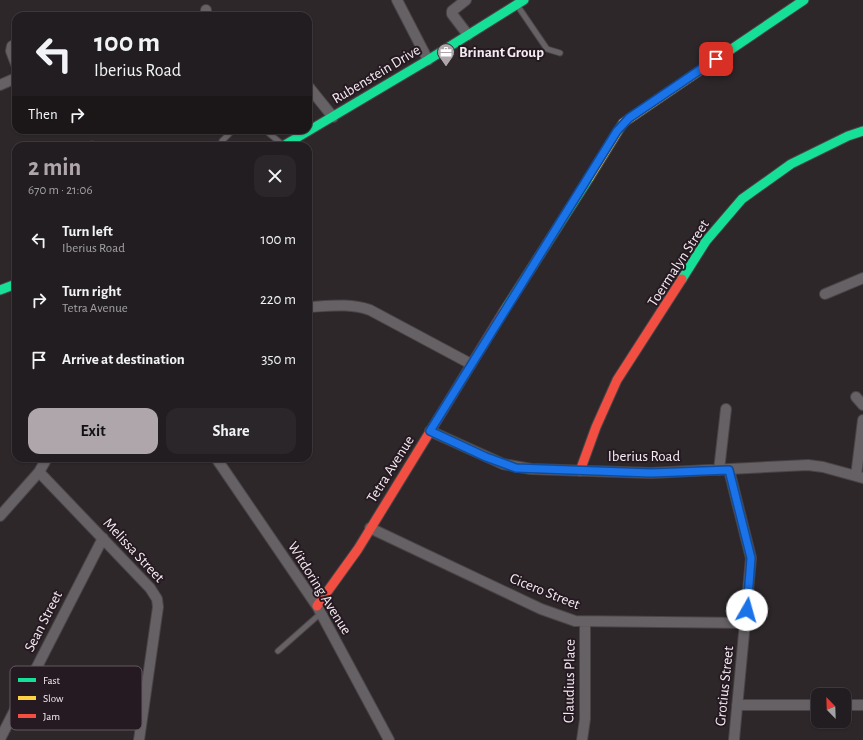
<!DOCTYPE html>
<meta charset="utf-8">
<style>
body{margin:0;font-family:"Alegreya Sans",sans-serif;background:#2a2629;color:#f1f3f6;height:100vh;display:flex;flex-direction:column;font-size:15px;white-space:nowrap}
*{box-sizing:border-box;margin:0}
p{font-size:13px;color:#a2a2a5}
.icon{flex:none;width:22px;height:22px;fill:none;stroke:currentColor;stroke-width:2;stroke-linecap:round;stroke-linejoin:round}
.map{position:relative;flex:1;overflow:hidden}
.side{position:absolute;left:12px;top:142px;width:300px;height:320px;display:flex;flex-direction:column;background:#221d20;border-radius:12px;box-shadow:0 1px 3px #0004,0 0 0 1px #3f3b3e}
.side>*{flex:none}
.guide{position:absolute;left:12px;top:12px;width:300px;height:122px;border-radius:12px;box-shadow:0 1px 3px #0004,0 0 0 1px #3f3b3e;background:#221d20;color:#f1f3f6;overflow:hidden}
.needle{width:26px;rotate:337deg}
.controls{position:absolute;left:811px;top:688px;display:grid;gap:8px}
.controls a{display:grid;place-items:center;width:40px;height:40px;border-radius:8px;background:#221d20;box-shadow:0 1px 3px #0004,0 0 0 1px #3f3b3e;font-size:20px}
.pin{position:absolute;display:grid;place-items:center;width:34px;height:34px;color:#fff;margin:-17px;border-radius:8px;box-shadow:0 2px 6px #0006}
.me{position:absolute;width:44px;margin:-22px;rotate:7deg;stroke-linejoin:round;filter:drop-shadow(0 0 3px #0008)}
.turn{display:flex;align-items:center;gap:14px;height:84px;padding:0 16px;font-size:18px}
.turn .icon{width:52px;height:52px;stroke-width:2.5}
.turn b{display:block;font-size:28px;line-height:34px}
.then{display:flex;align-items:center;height:38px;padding:0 16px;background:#0003;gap:8px;font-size:15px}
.round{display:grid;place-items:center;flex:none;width:42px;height:42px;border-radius:12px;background:#2a2629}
.summary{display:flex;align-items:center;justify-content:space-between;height:68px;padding:0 16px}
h1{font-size:24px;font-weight:600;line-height:30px;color:#aea6ab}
.button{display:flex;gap:8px;margin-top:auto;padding:8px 16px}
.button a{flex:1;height:46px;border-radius:12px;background:#aea6ab;color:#111;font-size:16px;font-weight:600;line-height:46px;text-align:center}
.button a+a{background:#2a2629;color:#f1f3f6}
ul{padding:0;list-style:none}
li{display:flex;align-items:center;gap:12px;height:60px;padding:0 16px}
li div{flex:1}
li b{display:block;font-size:15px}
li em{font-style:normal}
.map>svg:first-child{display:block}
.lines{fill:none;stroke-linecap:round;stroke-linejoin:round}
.lane-casing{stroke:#4a4447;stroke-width:7}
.street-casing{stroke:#4a4447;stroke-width:12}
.fast-casing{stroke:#4a4447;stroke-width:11}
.slow-casing{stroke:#4a4447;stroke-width:11}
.jam-casing{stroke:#4a4447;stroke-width:11}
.lane{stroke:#656164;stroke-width:5}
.street{stroke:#656164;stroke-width:10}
.fast{stroke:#16e098;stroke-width:9}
.slow{stroke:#ffcf43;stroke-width:9}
.jam{stroke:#f24e42;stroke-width:9}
.route-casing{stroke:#114b97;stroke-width:10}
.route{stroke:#1a73e8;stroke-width:7}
.labels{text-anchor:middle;stroke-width:4;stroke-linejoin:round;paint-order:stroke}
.poi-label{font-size:15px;font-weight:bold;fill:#f4ebf0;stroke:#261a22;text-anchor:start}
.street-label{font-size:15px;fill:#f4ebf0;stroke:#261a22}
.key{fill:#261a22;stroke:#645960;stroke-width:1}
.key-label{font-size:11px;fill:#f4ebf0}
</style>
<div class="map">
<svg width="863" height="740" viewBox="0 0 863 740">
<rect width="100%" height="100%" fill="#2d272a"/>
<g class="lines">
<g class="lane-casing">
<path id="lane" d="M517,5L547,49L560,53
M265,130L283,145
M92,144V146
M225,146L222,141L233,130
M278,651L321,613"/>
</g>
<g class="street-casing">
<path id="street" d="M397,0L428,60
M466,0L452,11V14L468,35
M206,10V16
M16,44L12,46L11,51L16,64
M0,85L16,78
M308,86L333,117
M825,294L863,278
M308,307C329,306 350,303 370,310L471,364
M856,397L863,405
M430,431L503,464L531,469L651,473L808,465L823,467L863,478
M216,458L317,606L389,740
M719,470L726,409
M729,470L751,558L734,740
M39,472L150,588L157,599L158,607L139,740
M856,476L863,420
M0,516L39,472L47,458
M370,528L541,609L575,621L746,623
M737,705H818
M844,705H863
M0,739L103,538
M582,740L585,719V623"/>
</g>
<g class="fast-casing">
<path id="fast" d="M708,65L804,0
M283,146L428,60L524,0
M682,279L706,241L742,199L791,164L848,136L863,131
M0,290L16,284
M504,311L589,178"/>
</g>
<g class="slow-casing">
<path id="slow" d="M589,178L623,123L708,65"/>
</g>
<g class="jam-casing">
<path id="jam" d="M580,471L596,427L617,380L682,279
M317,606L358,549L504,311"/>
</g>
<use href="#lane" class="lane"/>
<use href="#street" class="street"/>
<use href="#fast" class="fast"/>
<use href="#slow" class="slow"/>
<use href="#jam" class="jam"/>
</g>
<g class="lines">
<g class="route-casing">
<path id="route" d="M716,59L629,118L617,131L430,431L486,457L516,468L651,473L729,470L751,558L747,610"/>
</g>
<use href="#route" class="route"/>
</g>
<defs>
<g id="office-pin" transform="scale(0.9)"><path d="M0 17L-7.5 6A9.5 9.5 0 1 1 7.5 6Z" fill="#aea6ab" stroke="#261a22"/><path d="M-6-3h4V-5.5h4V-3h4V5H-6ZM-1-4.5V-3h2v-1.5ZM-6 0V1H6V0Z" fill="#fff"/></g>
</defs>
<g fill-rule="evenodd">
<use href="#office-pin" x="446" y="52"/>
</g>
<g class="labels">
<g class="poi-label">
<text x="459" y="57">Brinant Group</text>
</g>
<g class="street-label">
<text transform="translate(376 74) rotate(-31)" y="5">Rubenstein Drive</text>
<text transform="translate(678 263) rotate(-57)" y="5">Toermalyn Street</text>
<text x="644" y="461">Iberius Road</text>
<text transform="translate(390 469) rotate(-58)" y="5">Tetra Avenue</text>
<text transform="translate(134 550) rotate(47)" y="5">Melissa Street</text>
<text transform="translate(320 588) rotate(58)" y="5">Witdoring Avenue</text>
<text transform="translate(545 591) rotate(22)" y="5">Cicero Street</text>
<text transform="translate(43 621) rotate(-63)" y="5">Sean Street</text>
<text transform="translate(569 681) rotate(-89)" y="5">Claudius Place</text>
<text transform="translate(724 686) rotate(-84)" y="5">Grotius Street</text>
</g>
</g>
<rect x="10" y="666" width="132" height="64" rx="6" class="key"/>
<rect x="18" y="678" width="18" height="4" fill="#16e098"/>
<rect x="18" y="696" width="18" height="4" fill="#ffcf43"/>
<rect x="18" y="714" width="18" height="4" fill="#f24e42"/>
<g class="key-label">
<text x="43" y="684">Fast</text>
<text x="43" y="702">Slow</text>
<text x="43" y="720">Jam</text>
</g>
</svg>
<div class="controls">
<a><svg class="needle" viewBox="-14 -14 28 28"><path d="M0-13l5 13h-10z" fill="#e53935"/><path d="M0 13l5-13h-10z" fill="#a2a2a5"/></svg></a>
</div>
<div class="pin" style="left:716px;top:59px;background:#d93025"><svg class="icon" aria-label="arrive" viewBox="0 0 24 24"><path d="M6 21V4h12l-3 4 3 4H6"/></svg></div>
<svg class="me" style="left:747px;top:610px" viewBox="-20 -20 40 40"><circle r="19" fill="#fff"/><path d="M0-13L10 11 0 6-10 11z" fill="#1a73e8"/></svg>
<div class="guide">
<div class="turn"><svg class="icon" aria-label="left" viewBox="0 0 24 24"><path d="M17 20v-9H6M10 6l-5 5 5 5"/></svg><div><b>100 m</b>Iberius Road</div></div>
<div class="then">Then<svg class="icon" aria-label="right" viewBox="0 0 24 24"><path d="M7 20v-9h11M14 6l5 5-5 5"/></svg></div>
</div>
<section class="side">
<div class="summary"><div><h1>2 min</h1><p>670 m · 21:06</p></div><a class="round"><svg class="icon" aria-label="close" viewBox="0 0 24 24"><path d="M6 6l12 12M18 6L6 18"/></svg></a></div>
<ul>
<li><svg class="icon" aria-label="left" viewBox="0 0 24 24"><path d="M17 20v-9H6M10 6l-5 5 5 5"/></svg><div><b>Turn left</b><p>Iberius Road</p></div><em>100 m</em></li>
<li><svg class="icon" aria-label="right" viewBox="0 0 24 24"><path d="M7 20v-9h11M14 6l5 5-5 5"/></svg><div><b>Turn right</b><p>Tetra Avenue</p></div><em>220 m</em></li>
<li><svg class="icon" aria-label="arrive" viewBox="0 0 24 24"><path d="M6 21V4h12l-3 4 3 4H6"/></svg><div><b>Arrive at destination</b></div><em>350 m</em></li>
</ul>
<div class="button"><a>Exit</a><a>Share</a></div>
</section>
</div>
